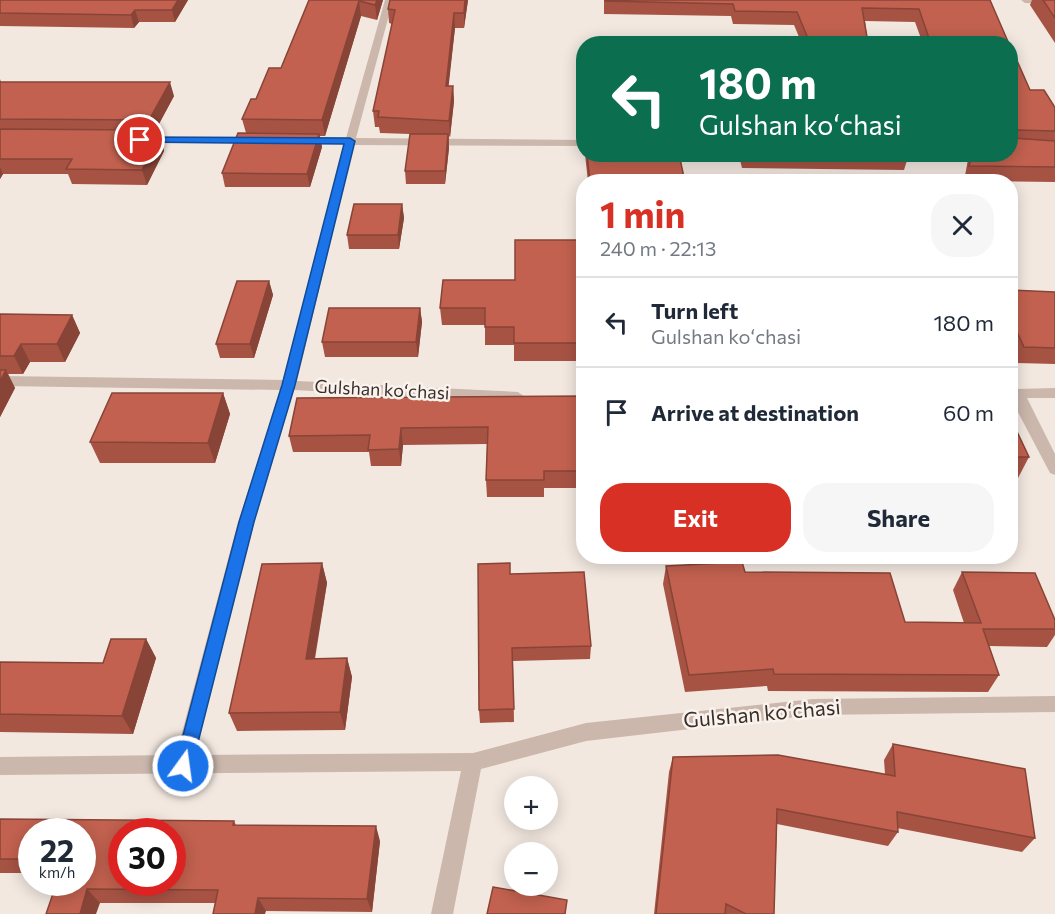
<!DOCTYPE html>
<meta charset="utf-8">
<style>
body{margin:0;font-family:Commissioner,sans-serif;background:#f6f6f7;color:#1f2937;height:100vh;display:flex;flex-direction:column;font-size:22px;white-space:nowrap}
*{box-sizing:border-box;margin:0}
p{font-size:20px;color:#747a83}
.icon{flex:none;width:33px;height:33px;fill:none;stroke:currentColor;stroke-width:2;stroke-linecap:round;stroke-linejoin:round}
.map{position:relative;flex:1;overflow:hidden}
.details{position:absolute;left:576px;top:174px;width:442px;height:390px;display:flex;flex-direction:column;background:#fff;border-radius:24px;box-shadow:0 3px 15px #0003}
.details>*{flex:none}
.hud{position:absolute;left:576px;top:36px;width:442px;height:126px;border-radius:24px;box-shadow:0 3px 15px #0003;background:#0b6e4f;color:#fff;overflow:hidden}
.tools{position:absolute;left:504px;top:776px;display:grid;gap:12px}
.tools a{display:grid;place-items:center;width:54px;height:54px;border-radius:50%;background:#fff;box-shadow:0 3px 15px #0003;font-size:30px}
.speed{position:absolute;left:18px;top:818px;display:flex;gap:12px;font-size:30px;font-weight:700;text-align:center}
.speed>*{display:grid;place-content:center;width:78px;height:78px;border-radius:50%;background:#fff;box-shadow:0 3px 15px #0003;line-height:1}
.speed small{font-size:15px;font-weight:400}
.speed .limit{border:9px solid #d22;background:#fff;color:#111}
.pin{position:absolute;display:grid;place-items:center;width:51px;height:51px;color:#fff;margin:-26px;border:3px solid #fff;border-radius:50%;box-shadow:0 2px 6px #0007}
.me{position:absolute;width:66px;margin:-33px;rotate:14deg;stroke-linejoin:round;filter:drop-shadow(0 0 4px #0008)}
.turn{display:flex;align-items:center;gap:21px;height:126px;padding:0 24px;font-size:27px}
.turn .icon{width:78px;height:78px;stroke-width:2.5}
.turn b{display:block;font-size:42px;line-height:51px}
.round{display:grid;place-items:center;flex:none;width:63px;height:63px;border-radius:24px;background:#f6f6f7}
.overview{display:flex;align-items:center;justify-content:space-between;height:102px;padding:0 24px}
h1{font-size:36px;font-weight:700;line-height:45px;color:#d93025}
.primary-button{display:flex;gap:12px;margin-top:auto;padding:12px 24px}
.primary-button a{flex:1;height:69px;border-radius:24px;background:#d93025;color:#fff;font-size:24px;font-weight:700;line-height:69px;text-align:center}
.primary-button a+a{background:#f6f6f7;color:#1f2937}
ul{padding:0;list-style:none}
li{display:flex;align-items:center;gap:18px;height:90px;padding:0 24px;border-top:2px solid #e0e1e3}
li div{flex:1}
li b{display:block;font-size:22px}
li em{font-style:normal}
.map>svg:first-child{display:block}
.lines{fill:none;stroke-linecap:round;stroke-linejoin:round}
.minor{fill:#cbb7ac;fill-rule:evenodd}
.wall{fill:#a75344}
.shaded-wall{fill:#884437}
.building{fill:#c2614f;stroke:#884437;stroke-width:1.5;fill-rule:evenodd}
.route{fill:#1a73e8;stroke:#114b97;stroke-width:1.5}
.labels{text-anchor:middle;stroke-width:5;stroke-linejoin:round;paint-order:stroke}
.street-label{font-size:18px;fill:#392e2b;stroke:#faf3ed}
.near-street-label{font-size:21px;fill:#392e2b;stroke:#faf3ed}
</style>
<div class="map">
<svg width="1055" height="914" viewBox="0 0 1055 914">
<rect width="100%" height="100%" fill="#f2e8e0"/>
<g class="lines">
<path class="minor" d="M385,0H393L356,138L584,140V146L354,145L297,381L518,392L525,397L518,402L294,390L254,522L195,755L473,753L586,723L813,699L1055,696V712L813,715L586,741L481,769L453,914H431L461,771L0,775V757L176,755L238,522L281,390L0,386V376L283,380L344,144H300L295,141L300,138H346Z
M1021,0H1055V4L1025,3Z
M255,137L260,140L259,142L141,143L136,140L141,137Z
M1055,388V398H1027L1055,454V475L1050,473L1011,399V389Z"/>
</g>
<path class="wall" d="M0,0H188L175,22H139L134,28L0,26Z
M309,0H383L377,20L361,16L325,136H320L322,147L310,187H225L222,173L246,133L242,119L281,68Z
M468,0L464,28H455L448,86H453L454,101L450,137L449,136V148L445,184H406L405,171L410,134L380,133L379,127H375L373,111L392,24L389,23L388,9Z
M604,0H990L1009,44H923L915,22L865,21L868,44H802L794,25L733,24L731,16L604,14Z
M1032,0H1055V43L1030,5Z
M1011,47L1030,90L1054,106L1055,107V182L964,181L969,154H1011Z
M0,79L1,82L174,96L153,135H144L145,136H160L164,151L147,185L72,184L68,174H3L0,179Z
M582,96H584V138L581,113Z
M585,154H909L904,170L742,168L740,160L680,159L685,182H588Z
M402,204L404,218L399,249H349L347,235Z
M584,274V361H514V345H485V325H442L440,308L515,280Z
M269,281L273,295L254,358H220L216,344Z
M1011,290L1055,292V364L1017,363L1011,350Z
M420,308L422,322L418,357H325L322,342Z
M0,314L72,315L80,333L65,362H30L23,374H8L15,388L0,417Z
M223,393L230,414L215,463H100L90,442Z
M584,396V488H544V497H487L486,480L487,444L403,445L401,466H371L369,452H293L289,436Z
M1011,419L1029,457L1018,478H1011Z
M322,563L327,583L315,659L347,658L352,677L345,730L237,731L229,713Z
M666,566L745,572L905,622L964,623L953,590L962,572L1055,620V635L1047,647L989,646L999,675L988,692L768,691L767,686L685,692L663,584Z
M510,574L591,646L590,659L513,661L514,722L480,723L479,710Z
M146,639L156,658L133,734L0,732V662L103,663Z
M893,744L1035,838L1022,852L897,828L898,832L888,846L777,824L774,914H654L669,772L673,757L885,774L884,760Z
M0,819L234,821L236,825L380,841L372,912L266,911L216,903H100L46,914L82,831H32V873H0Z"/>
<path class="shaded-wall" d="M178,0H188L175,22L172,10Z
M377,0H383L377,20L375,5Z
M465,0H468L464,28V13Z
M359,1L361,16L325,136L322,120Z
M135,10L139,22L134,28L131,15Z
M454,13L455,28L447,101L446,86Z
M170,82L174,96L153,135L149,120Z
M453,86L454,101L450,137L449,121Z
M319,134L322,147L310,187L307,174Z
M448,134L449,148L445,184V171Z
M160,136L164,151L147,185L142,170Z
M0,167L3,174L0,179Z
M402,204L404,218L399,249L398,235Z
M269,281L273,295L254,358L250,344Z
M420,308L422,322L418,357L416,342Z
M72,315L80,333L65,362L57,344Z
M21,344L30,362L23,374L14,356Z
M6,370L15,388L0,417V381Z
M223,393L230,414L215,463L208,443Z
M401,428L403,445L401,466L399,449Z
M322,563L327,583L311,678L306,659Z
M146,639L156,658L133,734L122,716Z
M347,658L352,677L345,730L340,712Z
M376,826L380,841L372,912L367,899Z
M87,889L100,903L96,914H80Z
M258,898L266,911L265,914H255Z"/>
<path class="building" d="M0,0H178L172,10H135L131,15L0,13Z
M309,0H377L375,5L359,1L322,120L242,119L251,99H256L269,68H281Z
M390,0H465L464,13H454L446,86H453L449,121L378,117L379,111H373L395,10L388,9Z
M605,0H990L1009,44H931L919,9L862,8L868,43L809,41L797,12L735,11L733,4L605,1Z
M1043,0H1055V18Z
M1011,47L1030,90H1044L1054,106L1055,107V131L1017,130L1014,138L1055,141V167L969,166L972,154H1011Z
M0,82H170L149,120L0,119Z
M582,96H584V115Z
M0,129L143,130L140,136H160L142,170L66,169L72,159H0Z
M238,133L319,134L307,174L222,173Z
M410,134H448L445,171H405Z
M587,154H679L685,182H590Z
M354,204H402L398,235H347Z
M515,240H581L584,274V343H514V327H485V308H440L443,280H515Z
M237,281H269L250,344H216Z
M1011,290L1055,292V348L1024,347L1011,319Z
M329,308H420L416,342H322Z
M0,314L72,315L57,344H21L14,356H0Z
M0,370H6L0,381Z
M112,393H223L208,443L90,442Z
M584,396V471H544V480H486L488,427L401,428L399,449L368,450L370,435L289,436L297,398Z
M1011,419L1029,457H1011Z
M742,562L745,572L890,573L905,622L981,623L962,572L1035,573L1055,620V629H983L999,675L774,674L773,669L689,675L666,566Z
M322,563L306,659L347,658L340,712L229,713L262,564Z
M510,563V574L584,572L591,646L512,648L514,709L479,710L478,564Z
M111,639H146L122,716L0,714V662L103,663Z
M893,744L1025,769L1035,838L897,812L898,832L777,809L774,914H746L726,904L725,914H656L673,757L778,755L895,776Z
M0,819L234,821L233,825L376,826L367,899L258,898L255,914H213L218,890L87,889L80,914H46L57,882H82V831H32V859H0ZM122,831H172V882H122Z
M493,887L567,900L565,914H487Z"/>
<path class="route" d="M140,137L350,138L355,141L295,385L254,522L192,766L190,772L183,774L177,772L175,766L239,522L282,385L344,144L137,142V138Z"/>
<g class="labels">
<g class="street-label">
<text transform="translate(382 390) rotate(3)" y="6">Gulshan koʻchasi</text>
</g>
<g class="near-street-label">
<text transform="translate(762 714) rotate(-5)" y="7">Gulshan koʻchasi</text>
</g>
</g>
</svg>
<div class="tools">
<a>+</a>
<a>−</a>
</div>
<div class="speed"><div>22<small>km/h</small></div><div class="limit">30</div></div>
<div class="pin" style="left:140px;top:140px;background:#d93025"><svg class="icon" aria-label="arrive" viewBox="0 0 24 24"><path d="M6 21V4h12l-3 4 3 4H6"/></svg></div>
<svg class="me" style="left:183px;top:766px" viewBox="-20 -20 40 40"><circle r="17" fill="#1a73e8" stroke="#fff" stroke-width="3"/><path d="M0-11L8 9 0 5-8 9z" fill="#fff"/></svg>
<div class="hud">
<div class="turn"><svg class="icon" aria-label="left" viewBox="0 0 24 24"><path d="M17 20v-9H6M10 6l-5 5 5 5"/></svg><div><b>180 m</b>Gulshan koʻchasi</div></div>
</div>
<section class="details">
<div class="overview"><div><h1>1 min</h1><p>240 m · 22:13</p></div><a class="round"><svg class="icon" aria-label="close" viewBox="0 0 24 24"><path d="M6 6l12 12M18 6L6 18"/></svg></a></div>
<ul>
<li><svg class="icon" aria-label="left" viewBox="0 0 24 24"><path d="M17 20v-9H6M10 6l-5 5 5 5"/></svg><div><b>Turn left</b><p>Gulshan koʻchasi</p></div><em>180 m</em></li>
<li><svg class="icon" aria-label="arrive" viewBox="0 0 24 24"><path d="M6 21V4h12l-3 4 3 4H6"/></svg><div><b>Arrive at destination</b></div><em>60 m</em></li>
</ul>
<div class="primary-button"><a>Exit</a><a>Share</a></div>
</section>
</div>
